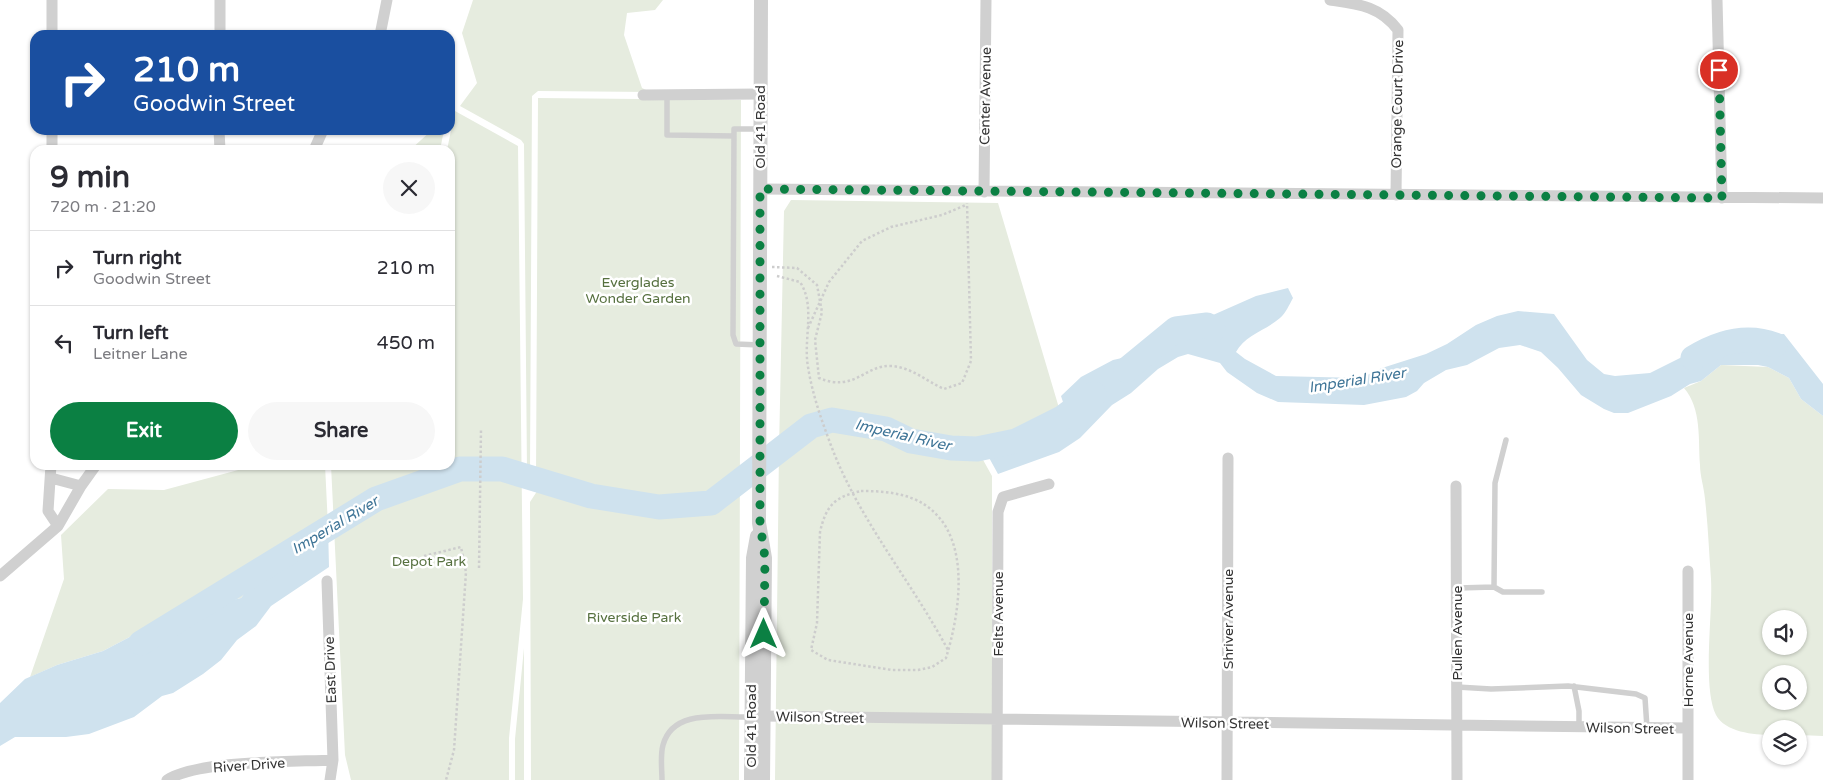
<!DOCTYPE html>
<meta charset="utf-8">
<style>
body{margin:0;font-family:"Varela Round",sans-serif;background:#f7f7f7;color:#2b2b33;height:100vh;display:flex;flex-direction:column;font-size:19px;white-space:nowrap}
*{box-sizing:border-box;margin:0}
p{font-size:16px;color:#7c7c81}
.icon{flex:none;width:28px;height:28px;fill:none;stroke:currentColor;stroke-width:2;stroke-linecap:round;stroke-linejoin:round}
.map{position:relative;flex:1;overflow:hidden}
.panel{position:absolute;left:30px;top:145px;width:425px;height:325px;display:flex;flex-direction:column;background:#fff;border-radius:15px;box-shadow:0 1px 4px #0004}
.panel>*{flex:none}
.guide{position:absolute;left:30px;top:30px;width:425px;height:105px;border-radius:15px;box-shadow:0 1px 4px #0004;background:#1a4fa0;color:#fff;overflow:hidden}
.fabs{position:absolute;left:1762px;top:610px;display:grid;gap:10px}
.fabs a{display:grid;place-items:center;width:45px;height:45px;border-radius:50%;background:#fff;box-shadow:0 1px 4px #0004;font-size:25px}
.pin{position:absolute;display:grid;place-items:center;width:42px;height:42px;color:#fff;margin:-21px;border:2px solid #fff;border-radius:50%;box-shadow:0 1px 5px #0007}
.me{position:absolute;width:55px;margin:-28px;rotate:0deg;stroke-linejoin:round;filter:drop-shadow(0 0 4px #0008)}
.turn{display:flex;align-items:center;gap:18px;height:105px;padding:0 20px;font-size:22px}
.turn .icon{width:65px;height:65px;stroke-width:2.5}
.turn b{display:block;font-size:35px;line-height:42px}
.round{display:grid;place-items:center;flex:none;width:52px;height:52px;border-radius:26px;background:#f7f7f7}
.head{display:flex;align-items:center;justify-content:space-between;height:85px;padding:0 20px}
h1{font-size:30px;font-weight:800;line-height:38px}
.primary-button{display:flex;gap:10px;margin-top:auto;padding:10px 20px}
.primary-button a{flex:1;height:58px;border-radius:30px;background:#0b8043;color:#fff;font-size:20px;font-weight:800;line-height:58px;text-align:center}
.primary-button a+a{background:#f7f7f7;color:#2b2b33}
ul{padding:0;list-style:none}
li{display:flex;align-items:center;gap:15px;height:75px;padding:0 20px;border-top:1px solid #e1e1e2}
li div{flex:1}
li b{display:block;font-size:19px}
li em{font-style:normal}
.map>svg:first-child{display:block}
.green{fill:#e6ecdf;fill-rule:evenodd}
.water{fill:#cfe2ee}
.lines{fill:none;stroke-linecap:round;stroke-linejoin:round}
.river{stroke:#cfe2ee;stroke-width:25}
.path{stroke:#cdcdcd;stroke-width:2.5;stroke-dasharray:2.5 2.5;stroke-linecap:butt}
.service{stroke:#d0d0d0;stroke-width:5.5}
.minor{stroke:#d0d0d0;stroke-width:11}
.tertiary{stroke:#d0d0d0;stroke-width:14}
.route{stroke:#0b8043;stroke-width:9;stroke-dasharray:0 16.2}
.labels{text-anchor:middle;stroke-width:5;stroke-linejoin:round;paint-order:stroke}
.street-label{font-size:14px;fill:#333;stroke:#fff}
.park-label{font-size:14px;fill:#56703f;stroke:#fff}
.water-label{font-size:15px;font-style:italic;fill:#3f7597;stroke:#fff}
</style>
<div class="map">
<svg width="1823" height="780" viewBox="0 0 1823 780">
<rect width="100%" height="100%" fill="#fff"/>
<path class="green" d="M473,0H663L655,10L627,13L624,35L642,88L650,92L538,91L532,96L530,472L527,471L524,144L521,140L460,106L477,83L462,33Z
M538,98L741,100L739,780H531L530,502L543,482L536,479Z
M455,111L518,146L523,599L509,738V780H351L345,755L331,465H450V150H447Z
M432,130H444L440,150H410Z
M791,200L998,203L1062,418L1016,441L977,449L992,476V780H775L779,450L784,211Z
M1721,365L1768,367L1789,378L1801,399L1823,416V736L1799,735V729H1771V735C1754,735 1725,732 1716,715C1702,687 1713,613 1711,579C1709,552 1708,525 1705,499C1704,487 1700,476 1700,465C1698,439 1702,409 1684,388L1701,381ZM1771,619H1799V646H1771ZM1771,674H1799V701H1771Z
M247,465H325L328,526C312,538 296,559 276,563C267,566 263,564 253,568L248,589L241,598L220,603L202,619L180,626L156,625L145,629L103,651L57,665L30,677L64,579L61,535L108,489L164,490L242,469Z
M524,648V780H515V739Z"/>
<path class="water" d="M1288,288L1293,298C1289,305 1286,313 1280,318C1265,331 1245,335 1236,352L1245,359L1276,376L1361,378L1382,368L1426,354L1447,344L1476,325L1497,316L1518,311L1554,314L1587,360L1604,374L1615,376L1650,373L1682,357L1703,343L1728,344L1760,335L1784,334L1823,384V416L1801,399L1789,378L1768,367L1758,365H1721L1701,381L1690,384L1671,396L1628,413H1614L1604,409L1581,395L1558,368L1541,352L1520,345L1499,348L1467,365L1446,370L1424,383L1417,391L1406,397L1364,405L1278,402L1257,393L1227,372L1220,363L1188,354L1178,357L1158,369L1131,393L1112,405L1080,438L1059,452L998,474L987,454L1019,447L1066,423L1068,417L1061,396L1081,377L1113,360L1144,353L1155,348L1190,320L1201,315H1213L1256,296Z
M328,526L329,567L271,606L256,626L237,640L221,660L203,674L173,693L162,696L134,717L89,734L66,737H15L0,746V703L25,679L57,665L103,651L145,629L156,625L180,626L202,619L220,603L241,598L248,589L253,568C263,564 266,565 276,563C296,559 312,538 328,526Z"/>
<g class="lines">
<path class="river" d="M1693,358C1719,342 1746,334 1775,345
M1126,370L1176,329L1207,325L1213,329
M141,643L376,499L460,469H502L591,496L659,507L711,503L811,426L832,420L886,429L911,441L951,448L977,449L1016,441L1062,418L1094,394"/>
<path class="path" d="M772,267L797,268L817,285L822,312L815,340L819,378C855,393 865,364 892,366C913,368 926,381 944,389L962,383L971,361L967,203
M777,276L800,282C816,306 803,339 808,367C812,392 820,416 829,440C856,516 910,579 948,650
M808,328L829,282L862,241L891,227L942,215L966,205
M861,491C878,491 897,492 914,499C974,525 961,609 946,658L932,667L918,670H892L828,660L811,650L817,623L820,532C826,506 834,497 861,491Z
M424,556L461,547L466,572L454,750L446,780
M479,568L481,429"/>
<path class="service" d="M667,95V135L734,136
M760,129H734L733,335L736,344L760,345
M1494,587L1503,592H1542
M1458,588L1494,587L1495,483L1506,440
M1574,686L1579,711V727
M1457,687L1491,689L1568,686L1636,694L1645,698L1647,728
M662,780C662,769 660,756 663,745C673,708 721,718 750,717"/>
<path class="minor" d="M52,0V35
M1330,0C1358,4 1380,6 1398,30L1396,195
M1717,0L1722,198
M220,35V0
M380,35L387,0
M643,95L760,94
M52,130V150
M219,130L220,150
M314,150L323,130
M760,189L1823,198
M984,192L986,0
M51,465L48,511L58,526
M51,478L81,486
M1456,486L1457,780
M0,576L58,526L81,486L96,465
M327,581L333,760L330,780
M763,716L1687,728
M167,780C198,760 294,762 333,760
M997,780L998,512L1003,497L1049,484
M1227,780L1228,458
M1688,780V571"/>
<path class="tertiary" d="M761,0L759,523L765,558L763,780
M751,780L753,558L757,536"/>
</g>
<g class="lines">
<path class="route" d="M764,634L765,558L760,523V189L1722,198L1719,70"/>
</g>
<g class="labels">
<g class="street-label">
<text transform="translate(985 96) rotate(-89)" y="5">Center Avenue</text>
<text transform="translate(1397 104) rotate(-89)" y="5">Orange Court Drive</text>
<text transform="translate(760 127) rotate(-90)" y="5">Old 41 Road</text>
<text transform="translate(998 614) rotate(-90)" y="5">Felts Avenue</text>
<text transform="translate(1228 619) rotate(-90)" y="5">Shriver Avenue</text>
<text transform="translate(1457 633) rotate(-90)" y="5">Pullen Avenue</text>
<text transform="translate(1688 660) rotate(-90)" y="5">Horne Avenue</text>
<text transform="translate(330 670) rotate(-92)" y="5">East Drive</text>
<text transform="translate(820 717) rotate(1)" y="5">Wilson Street</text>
<text transform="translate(1225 723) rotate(1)" y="5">Wilson Street</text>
<text transform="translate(751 726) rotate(-90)" y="5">Old 41 Road</text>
<text transform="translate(1630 728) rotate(1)" y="5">Wilson Street</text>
<text transform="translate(249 765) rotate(-4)" y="5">River Drive</text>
</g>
<g class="park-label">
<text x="638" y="287">Everglades<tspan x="638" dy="16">Wonder Garden</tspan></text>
<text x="429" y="566">Depot Park</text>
<text x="634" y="622">Riverside Park</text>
</g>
<g class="water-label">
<text transform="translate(1357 380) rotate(-9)" y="5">Imperial River</text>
<text transform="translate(903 435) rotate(13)" y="5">Imperial River</text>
<text transform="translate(335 525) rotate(-31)" y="5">Imperial River</text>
</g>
</g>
</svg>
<div class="fabs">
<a><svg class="icon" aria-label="sound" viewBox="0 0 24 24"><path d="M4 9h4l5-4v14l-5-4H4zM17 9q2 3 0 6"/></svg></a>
<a><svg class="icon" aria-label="search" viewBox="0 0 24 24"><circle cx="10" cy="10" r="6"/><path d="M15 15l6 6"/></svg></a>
<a><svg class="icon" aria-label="layers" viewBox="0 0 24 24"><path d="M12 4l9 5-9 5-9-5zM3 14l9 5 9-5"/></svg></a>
</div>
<div class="pin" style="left:1719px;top:70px;background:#d93025"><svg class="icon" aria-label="arrive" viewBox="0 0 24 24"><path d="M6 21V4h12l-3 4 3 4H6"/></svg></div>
<svg class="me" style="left:764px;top:634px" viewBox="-20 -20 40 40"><path d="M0-17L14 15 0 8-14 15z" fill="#0b8043" stroke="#fff" stroke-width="4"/></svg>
<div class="guide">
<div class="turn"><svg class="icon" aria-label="right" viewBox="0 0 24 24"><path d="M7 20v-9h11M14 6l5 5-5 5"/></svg><div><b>210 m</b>Goodwin Street</div></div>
</div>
<section class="panel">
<div class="head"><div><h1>9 min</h1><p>720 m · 21:20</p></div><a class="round"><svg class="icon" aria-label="close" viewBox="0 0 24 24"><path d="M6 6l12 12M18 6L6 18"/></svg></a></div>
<ul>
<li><svg class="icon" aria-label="right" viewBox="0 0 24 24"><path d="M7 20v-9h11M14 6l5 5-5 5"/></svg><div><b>Turn right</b><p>Goodwin Street</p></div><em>210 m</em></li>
<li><svg class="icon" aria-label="left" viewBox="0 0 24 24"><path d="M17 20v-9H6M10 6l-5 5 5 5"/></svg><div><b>Turn left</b><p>Leitner Lane</p></div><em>450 m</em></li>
</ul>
<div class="primary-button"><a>Exit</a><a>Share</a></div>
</section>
</div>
